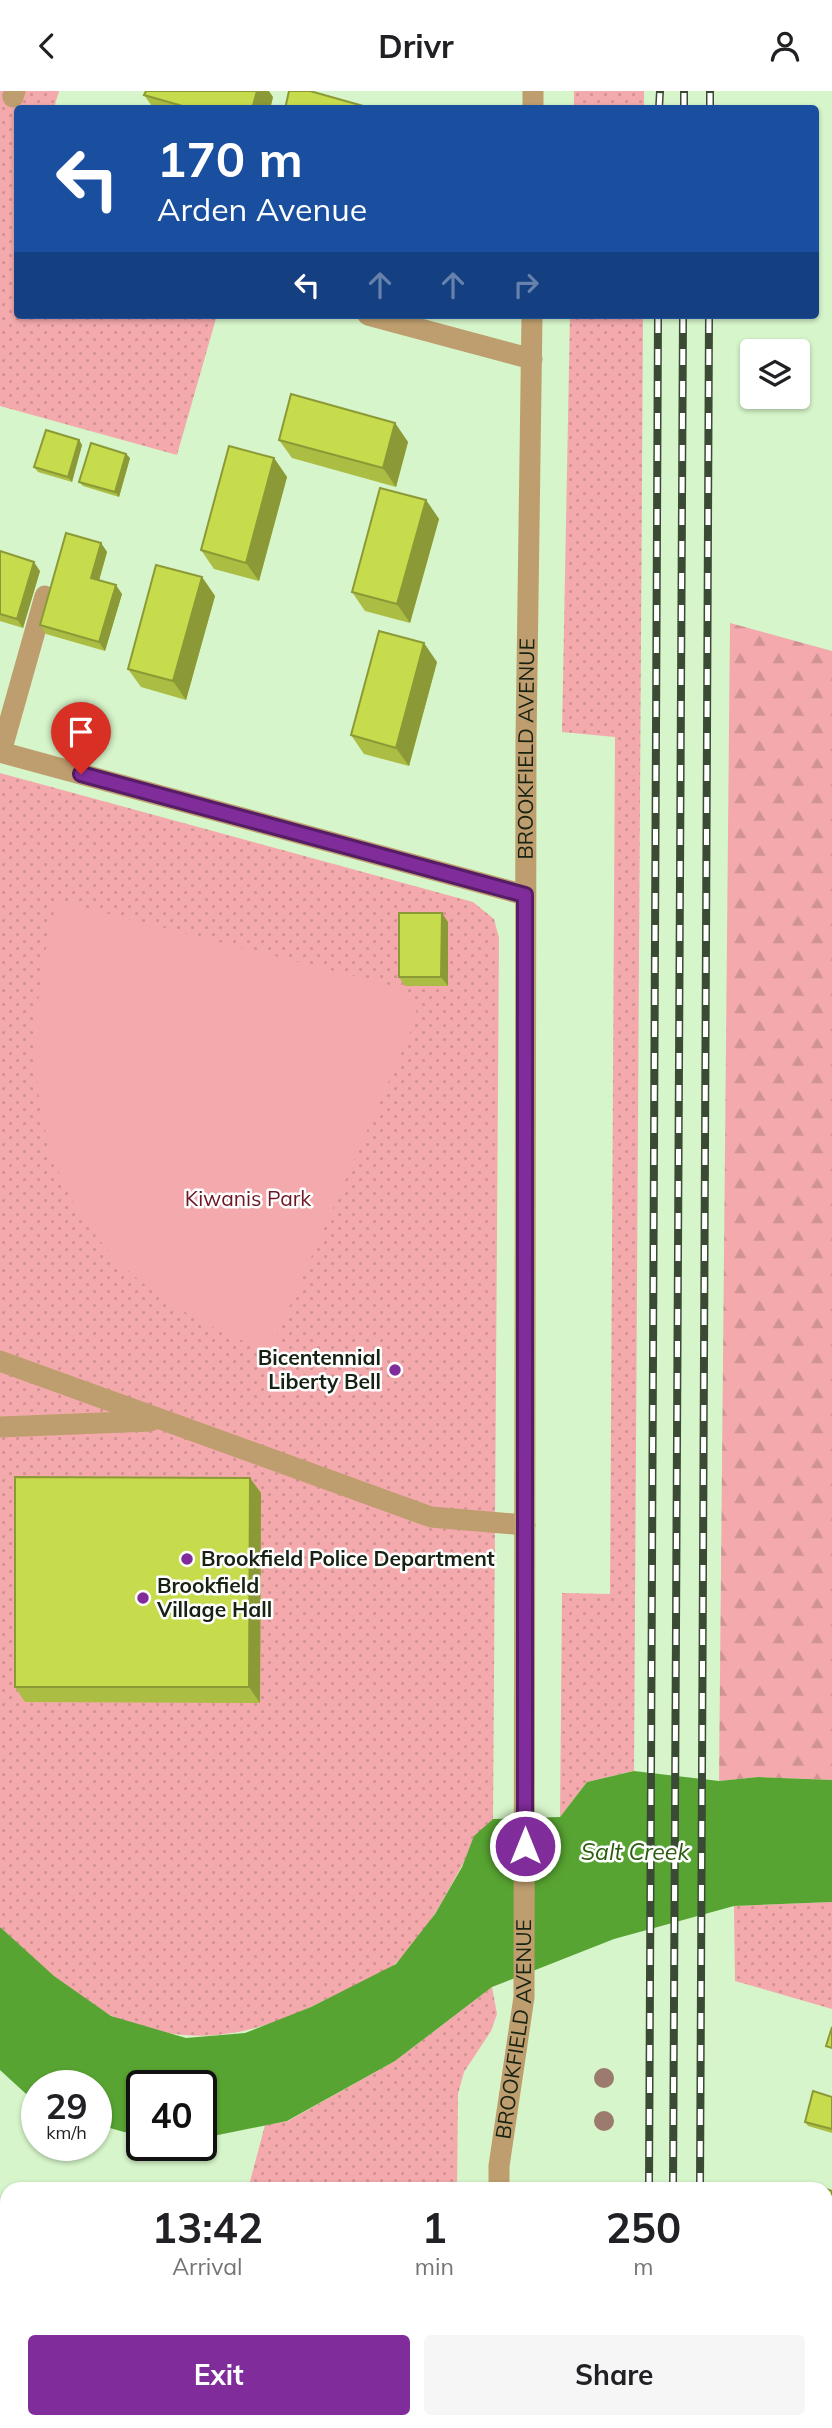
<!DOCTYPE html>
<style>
body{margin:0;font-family:Mulish,sans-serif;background:#f6f6f6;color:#202124;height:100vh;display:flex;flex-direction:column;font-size:26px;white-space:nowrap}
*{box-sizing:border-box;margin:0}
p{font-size:23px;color:#757577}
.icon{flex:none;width:38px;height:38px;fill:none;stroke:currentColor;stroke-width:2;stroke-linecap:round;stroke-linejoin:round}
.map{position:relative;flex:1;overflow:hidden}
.details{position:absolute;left:0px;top:2091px;width:833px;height:247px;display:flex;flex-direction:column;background:#fff;border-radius:21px 21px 0 0;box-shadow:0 2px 5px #0004}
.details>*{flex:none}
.guide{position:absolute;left:14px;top:14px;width:805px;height:214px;border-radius:7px;box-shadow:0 2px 5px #0004;background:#1a4fa0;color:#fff;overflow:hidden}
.controls{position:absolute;left:740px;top:248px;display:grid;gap:14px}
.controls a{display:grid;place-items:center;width:70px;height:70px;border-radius:7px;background:#fff;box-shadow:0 2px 5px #0004;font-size:35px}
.speed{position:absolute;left:21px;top:1979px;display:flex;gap:14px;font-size:35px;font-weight:700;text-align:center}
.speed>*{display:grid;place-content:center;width:91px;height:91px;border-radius:50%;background:#fff;box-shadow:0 2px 5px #0004;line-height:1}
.speed small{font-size:18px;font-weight:400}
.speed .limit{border:4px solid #111;border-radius:10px;background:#fff;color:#111}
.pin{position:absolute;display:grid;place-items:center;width:60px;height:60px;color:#fff;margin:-72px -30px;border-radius:50% 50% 50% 0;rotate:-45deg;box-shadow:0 0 7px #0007}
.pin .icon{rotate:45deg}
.me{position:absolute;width:77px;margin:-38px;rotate:0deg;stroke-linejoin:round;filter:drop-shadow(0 0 5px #0008)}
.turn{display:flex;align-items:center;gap:24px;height:147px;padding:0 28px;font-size:32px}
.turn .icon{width:91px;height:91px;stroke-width:2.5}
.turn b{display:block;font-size:49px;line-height:60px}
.lanes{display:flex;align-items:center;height:66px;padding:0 28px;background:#0003;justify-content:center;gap:35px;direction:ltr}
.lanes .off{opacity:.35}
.eta{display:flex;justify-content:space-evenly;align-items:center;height:119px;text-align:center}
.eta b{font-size:42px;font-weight:700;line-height:49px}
.cta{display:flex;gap:14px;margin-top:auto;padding:14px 28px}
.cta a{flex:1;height:80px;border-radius:7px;background:#812c9b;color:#fff;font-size:28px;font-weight:700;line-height:80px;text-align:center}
.cta a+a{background:#f6f6f6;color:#202124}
header{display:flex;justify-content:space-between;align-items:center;height:91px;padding:0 28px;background:#fff;font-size:32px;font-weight:700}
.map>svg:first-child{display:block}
.green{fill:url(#green-dots)}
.forest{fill:url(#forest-firs)}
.pitch{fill:#f4aaac}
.water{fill:#58a432}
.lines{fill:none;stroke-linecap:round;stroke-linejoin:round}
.service{stroke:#be9e6e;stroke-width:21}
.minor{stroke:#be9e6e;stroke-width:21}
.tertiary{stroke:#be9e6e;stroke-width:21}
.rail-casing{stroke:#3b4a35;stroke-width:8}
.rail{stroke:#fff;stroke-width:5;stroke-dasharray:16;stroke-linecap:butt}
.tree{fill:#9c7b6f}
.wall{fill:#abbd42}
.shaded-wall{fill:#8b9a36}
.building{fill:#c7dc4d;stroke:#8b9a36;stroke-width:2}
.route-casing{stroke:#541d65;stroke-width:18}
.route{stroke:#812c9b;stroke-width:12}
.poi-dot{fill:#812c9b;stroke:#fff;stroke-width:2.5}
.labels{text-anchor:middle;stroke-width:5;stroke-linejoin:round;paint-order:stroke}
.street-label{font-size:21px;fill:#172212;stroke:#fff}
.park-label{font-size:21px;fill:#6c1724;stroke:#fff}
.poi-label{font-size:21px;font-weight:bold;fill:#172212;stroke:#fff;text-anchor:start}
.water-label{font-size:23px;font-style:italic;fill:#2b5c10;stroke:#fff}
</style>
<header><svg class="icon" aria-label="back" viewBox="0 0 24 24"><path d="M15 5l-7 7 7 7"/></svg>Drivr<svg class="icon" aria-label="person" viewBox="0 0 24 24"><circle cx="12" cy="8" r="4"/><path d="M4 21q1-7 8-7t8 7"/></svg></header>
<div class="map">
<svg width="832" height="2337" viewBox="0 0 832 2337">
<defs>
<pattern id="green-dots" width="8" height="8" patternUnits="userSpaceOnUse" patternTransform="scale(1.75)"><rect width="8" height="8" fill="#f4aaac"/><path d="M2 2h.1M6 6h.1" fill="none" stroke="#d09293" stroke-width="1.8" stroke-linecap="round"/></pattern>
<pattern id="forest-firs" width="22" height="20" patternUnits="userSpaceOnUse" patternTransform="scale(1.75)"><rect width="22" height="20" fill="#f4aaac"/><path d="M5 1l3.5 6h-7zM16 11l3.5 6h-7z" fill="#d09293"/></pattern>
</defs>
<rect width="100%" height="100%" fill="#d6f5ca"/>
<path class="green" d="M0,0H59L54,17L18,18V224H217L177,364L0,315Z
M574,0H644V17H574Z
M570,224H643L634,1680L587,1691L560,1726L562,1502L610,1503L615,646L562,641Z
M0,682L473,811L494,828L499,847L493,1728C468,1750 474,1754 459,1780C442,1811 423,1847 396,1872C380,1887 342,1900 321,1911C249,1947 188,1958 112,1925C74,1909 31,1864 0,1836Z
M832,1811V1918L735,1890L734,1815Z
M492,1896L497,1923L491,1940L464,1981L458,2003L457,2098H248L265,2034L288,2030L395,1970Z
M239,2331H457V2337H261Z"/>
<path class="forest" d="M730,532L832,560V1689L758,1686L719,1690Z"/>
<path class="pitch" d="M57,810L405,898L418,924L270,1260C54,1184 0,1025 57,810Z"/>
<path class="water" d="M634,1680L719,1690L758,1686L832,1689V1811L734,1815L614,1848L492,1896L395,1970L287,2030L213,2045L201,2044V1995H142V2042L124,2041L96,2033V1995H37V2013L0,1979V1836L54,1885L111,1925L186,1947L245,1942L311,1916L396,1873L435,1823L462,1776L474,1745L493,1728L560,1726L587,1691Z"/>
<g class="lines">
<path class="service" d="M13,6L15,0
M368,224L532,268
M1,661L45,505
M0,1270L431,1426L525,1434
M0,1336L151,1330"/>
<path class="minor" d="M0,661L525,804
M0,2285L7,2287
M168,2331L190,2337"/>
<g class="tertiary">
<path d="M533,18V0"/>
<path id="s1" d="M499,2098V2075L524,1906L526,650L532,224"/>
<path d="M494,2337V2331"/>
</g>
<g class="rail-casing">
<path id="rail" d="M659,18L660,0
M684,18V0
M710,18V0
M649,2098L658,224
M673,2098L683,224
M700,2098L709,224
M648,2337V2331
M672,2337V2331
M698,2337V2331"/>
</g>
<use href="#rail" class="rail"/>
</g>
<g class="tree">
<circle cx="604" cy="1987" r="10"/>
<circle cx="604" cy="2030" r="10"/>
</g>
<path class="wall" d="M144,4L273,6L270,18H154Z
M395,332L408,351L396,396L292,367L279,349Z
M79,349L82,354L72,391L38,381L34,376Z
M126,363L130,367L119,406L83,395L79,391Z
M274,367L287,386L259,490L214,478L201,459Z
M426,409L439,428L410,532L365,520L352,501Z
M101,452L107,461L99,490L122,503L105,560L46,543L40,534Z
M0,460L40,480L23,537L0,530Z
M202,486L215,505L186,609L141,596L128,578Z
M437,571L409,675L364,663L351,644Z
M448,831V895H405L399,886Z
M250,1387L261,1402L260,1612L25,1611L15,1596Z
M832,2006V2042L808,2035L805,2031Z
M0,2137L7,2138V2194L0,2184Z"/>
<path class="shaded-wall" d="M257,0H269L273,6L270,18H252Z
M395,332L408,351L396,396L383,377Z
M79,349L82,354L72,391L68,386Z
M126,363L130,367L119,406L115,401Z
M274,367L287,386L259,490L246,472Z
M426,409L439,428L410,532L397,513Z
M101,452L107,461L97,496L91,487Z
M34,471L40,480L23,537L17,528Z
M202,486L215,505L186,609L173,590Z
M116,494L122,503L105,560L99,551Z
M424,552L437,571L409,675L396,657Z
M442,822L448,831V895L441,886Z
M250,1387L261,1402L260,1612L249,1596Z
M832,2144V2176L827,2194L826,2166Z"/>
<path class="building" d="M146,0H257L252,18H193L144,4Z
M289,0H310L374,18H285Z
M291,303L395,332L383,377L279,349Z
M46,339L79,349L68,386L34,376Z
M91,352L126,363L115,401L79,391Z
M229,355L274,367L246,472L201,459Z
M380,397L426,409L397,513L352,501Z
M66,442L101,452L91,487L116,494L99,551L40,534Z
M0,460L34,471L17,528L0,523Z
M156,474L202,486L173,590L128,578Z
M379,540L424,552L396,657L351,644Z
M399,822H442L441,886H399Z
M15,1386L250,1387L249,1596H15Z
M832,1936V1957L826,1955Z
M813,2000L832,2006V2038L805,2031Z
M805,2093L826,2098H804Z
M826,2098L832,2100V2144L826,2166Z
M0,2137L7,2138V2184L0,2182V2178L3,2168L0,2167Z
M827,2278L832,2279V2337H810L811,2331H826Z"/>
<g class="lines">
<g class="route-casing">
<path id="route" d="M81,683L525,804V1755"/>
</g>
<use href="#route" class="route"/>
</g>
<g class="poi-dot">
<circle cx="395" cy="1279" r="7"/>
<circle cx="187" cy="1468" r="7"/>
<circle cx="143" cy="1507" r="7"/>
</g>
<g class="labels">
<g class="street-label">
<text dy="7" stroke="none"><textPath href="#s1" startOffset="1442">BROOKFIELD AVENUE</textPath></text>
<text dy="7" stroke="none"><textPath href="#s1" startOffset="161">BROOKFIELD AVENUE</textPath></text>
</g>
<g class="park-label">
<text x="248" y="1115">Kiwanis Park</text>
</g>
<g class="poi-label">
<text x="381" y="1274" text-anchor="end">Bicentennial<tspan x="381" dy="24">Liberty Bell</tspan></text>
<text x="201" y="1475">Brookfield Police Department</text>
<text x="157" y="1502">Brookfield<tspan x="157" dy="24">Village Hall</tspan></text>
</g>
<g class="water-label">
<text x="635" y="1769">Salt Creek</text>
</g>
</g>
</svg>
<div class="controls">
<a><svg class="icon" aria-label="layers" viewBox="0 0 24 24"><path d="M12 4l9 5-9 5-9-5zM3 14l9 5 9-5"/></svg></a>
</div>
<div class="speed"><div>29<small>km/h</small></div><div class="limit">40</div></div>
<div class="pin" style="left:81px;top:683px;background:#d93025"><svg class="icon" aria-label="arrive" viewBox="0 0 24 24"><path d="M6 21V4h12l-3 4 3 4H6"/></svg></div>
<svg class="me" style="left:525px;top:1755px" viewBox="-20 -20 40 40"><circle r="17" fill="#812c9b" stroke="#fff" stroke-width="3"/><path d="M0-11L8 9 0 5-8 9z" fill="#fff"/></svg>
<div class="guide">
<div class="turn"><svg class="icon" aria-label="left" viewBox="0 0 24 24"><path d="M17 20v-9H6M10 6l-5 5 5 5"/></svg><div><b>170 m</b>Arden Avenue</div></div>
<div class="lanes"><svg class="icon" aria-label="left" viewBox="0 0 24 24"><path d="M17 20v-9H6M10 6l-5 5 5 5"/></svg><svg class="icon off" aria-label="ahead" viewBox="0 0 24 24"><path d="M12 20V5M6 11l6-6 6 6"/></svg><svg class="icon off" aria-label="ahead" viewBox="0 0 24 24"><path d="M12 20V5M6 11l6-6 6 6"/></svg><svg class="icon off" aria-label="right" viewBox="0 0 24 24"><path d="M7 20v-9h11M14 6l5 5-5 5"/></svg></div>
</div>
<section class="details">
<div class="eta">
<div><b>13:42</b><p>Arrival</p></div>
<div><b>1</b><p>min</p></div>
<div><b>250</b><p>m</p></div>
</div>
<div class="cta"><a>Exit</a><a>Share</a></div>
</section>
</div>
